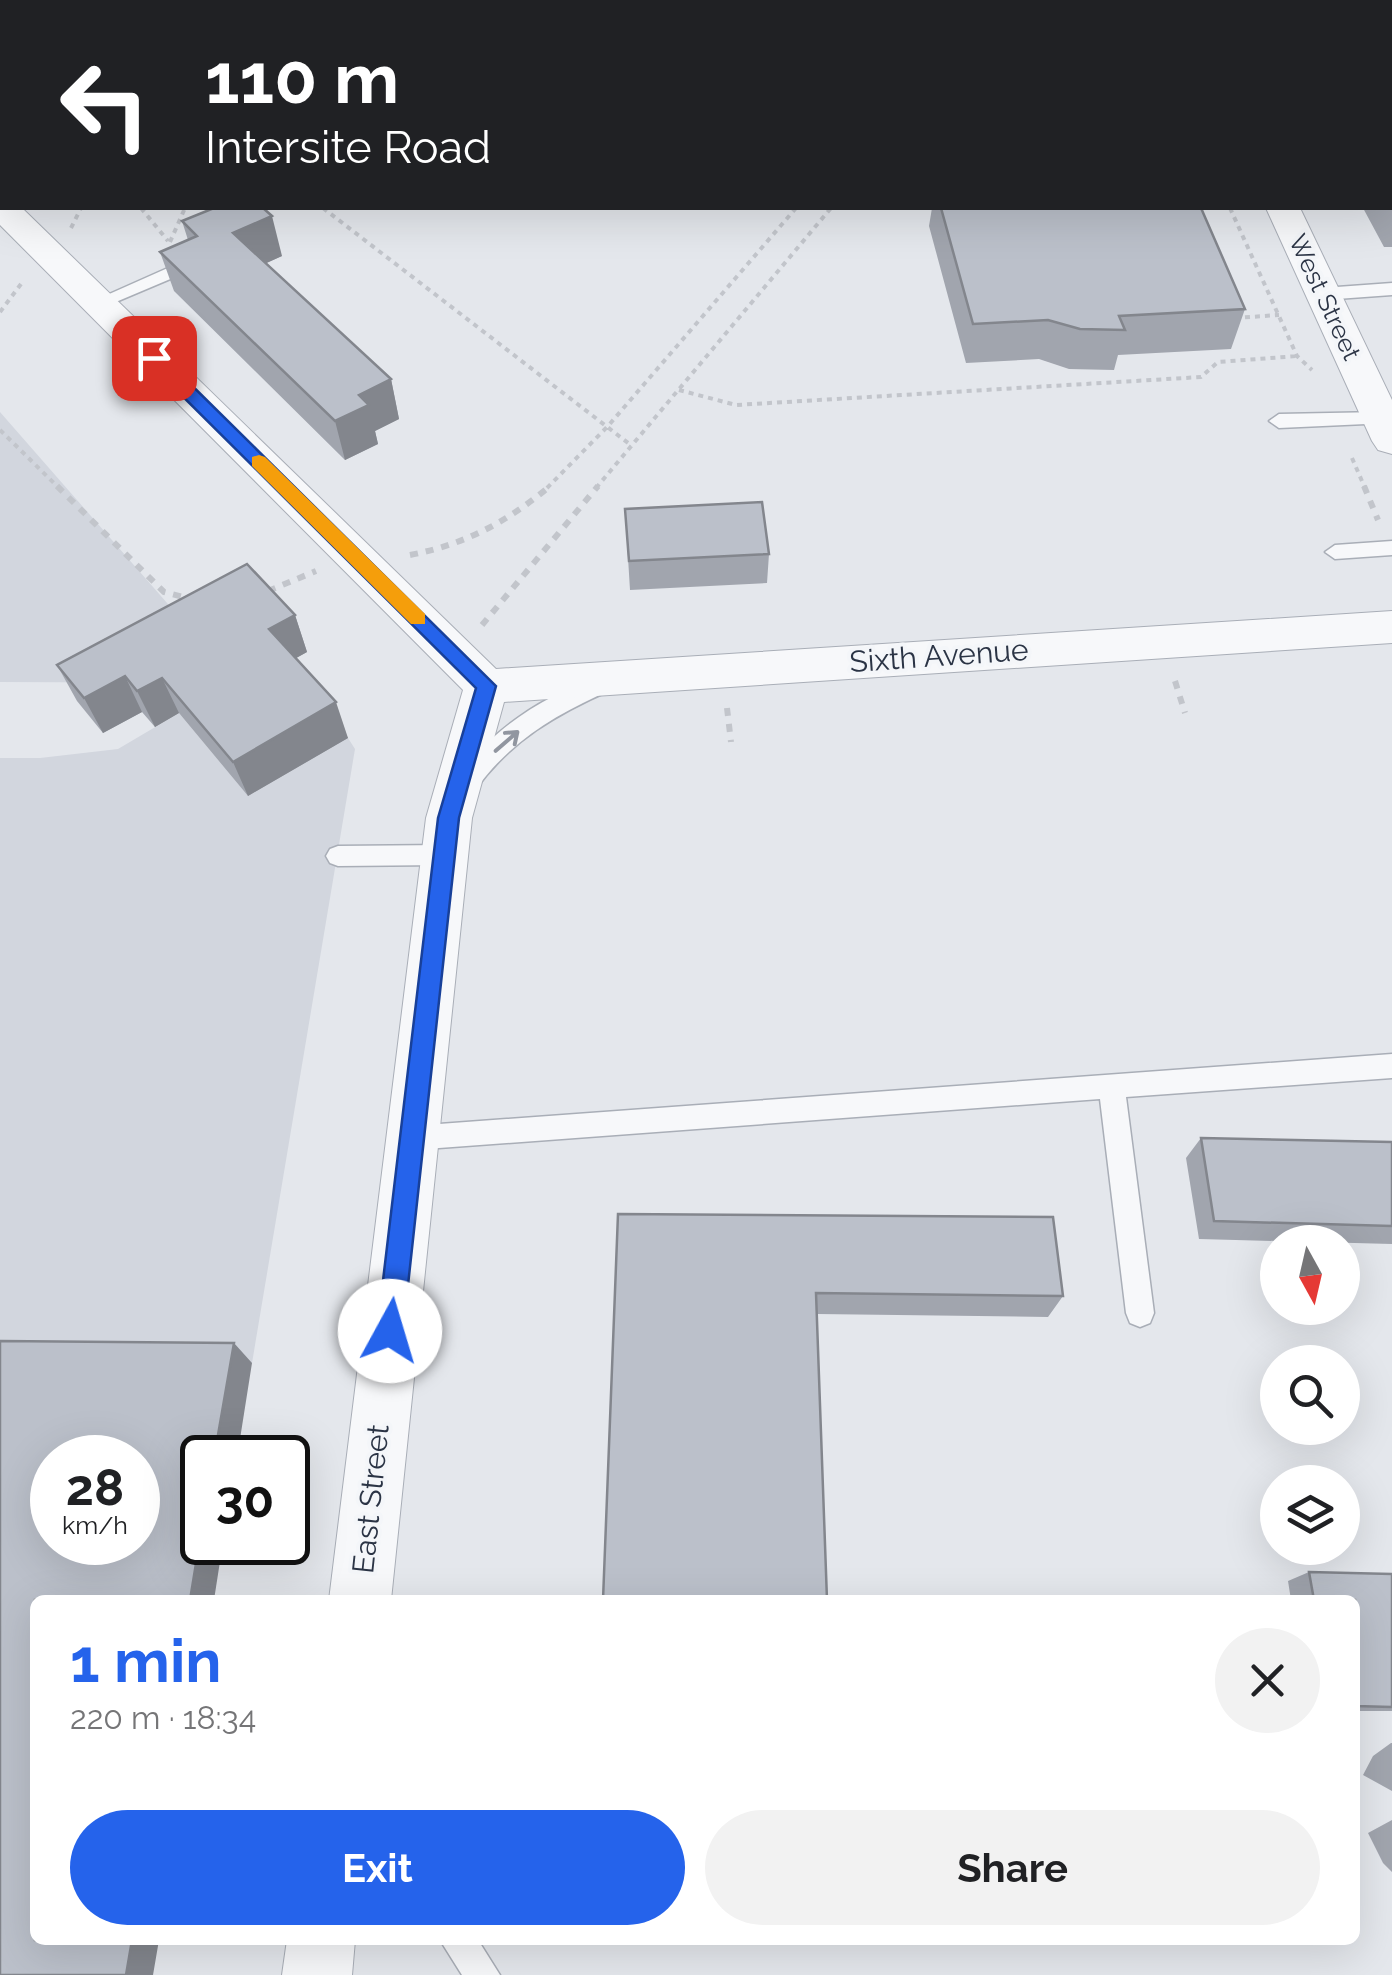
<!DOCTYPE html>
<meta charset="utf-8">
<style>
body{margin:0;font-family:Raleway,sans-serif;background:#f2f2f2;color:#202124;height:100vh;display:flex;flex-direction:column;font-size:38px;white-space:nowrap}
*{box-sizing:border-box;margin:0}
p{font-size:32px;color:#757577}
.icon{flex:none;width:55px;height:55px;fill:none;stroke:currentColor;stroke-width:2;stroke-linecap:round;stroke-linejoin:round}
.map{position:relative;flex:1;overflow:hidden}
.drawer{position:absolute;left:30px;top:1595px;width:1330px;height:350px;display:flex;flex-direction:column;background:#fff;border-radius:15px;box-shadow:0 10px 40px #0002}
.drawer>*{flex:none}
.hud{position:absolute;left:0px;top:0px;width:1392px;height:210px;box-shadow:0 10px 40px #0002;background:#202124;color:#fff;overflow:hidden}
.needle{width:65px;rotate:172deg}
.fabs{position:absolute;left:1260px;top:1225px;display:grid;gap:20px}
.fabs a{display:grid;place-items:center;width:100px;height:100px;border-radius:50%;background:#fff;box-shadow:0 10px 40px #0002;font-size:50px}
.speed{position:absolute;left:30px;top:1435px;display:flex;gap:20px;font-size:50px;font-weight:700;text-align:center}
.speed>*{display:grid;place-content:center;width:130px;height:130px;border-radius:50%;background:#fff;box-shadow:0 10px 40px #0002;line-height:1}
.speed small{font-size:25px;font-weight:400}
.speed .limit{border:5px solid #111;border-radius:15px;background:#fff;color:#111}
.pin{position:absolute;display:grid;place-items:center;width:85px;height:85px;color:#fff;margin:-42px;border-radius:20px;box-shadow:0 5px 15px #0006}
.me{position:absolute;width:110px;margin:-55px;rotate:6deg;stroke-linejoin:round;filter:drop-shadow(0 0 8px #0008)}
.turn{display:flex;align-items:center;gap:35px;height:210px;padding:0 40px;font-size:45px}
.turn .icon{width:130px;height:130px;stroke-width:2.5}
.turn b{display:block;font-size:70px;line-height:85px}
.round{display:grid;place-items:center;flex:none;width:105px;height:105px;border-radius:52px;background:#f2f2f2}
.summary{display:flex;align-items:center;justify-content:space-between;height:170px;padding:0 40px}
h1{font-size:60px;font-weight:700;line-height:75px;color:#2563eb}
.button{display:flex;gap:20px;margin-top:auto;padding:20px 40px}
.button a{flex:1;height:115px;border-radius:60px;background:#2563eb;color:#fff;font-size:40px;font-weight:700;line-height:115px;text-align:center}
.button a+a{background:#f2f2f2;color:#202124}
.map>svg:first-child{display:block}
.built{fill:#d2d6de}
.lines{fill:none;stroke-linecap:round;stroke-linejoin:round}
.lane-casing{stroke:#a9aeb7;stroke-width:3}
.street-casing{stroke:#a9aeb7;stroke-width:2}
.path-far1{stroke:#c2c5cb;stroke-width:4;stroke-dasharray:5 5;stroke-linecap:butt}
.path{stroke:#c2c5cb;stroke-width:6;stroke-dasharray:8 8;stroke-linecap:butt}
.lane{fill:#f7f8fa;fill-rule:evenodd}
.street{fill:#f7f8fa;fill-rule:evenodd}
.wall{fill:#a1a5ae}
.shaded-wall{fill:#83868d}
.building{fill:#bbc0ca;stroke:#83868d;stroke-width:2.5;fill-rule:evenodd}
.oneway{stroke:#9196a0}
.route{fill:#2563eb;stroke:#184099;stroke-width:2.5}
.slow{fill:#f59e0b}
.labels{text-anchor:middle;stroke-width:8;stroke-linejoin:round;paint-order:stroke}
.far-street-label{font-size:25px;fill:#2b3445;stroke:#f4f6f9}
.street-label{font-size:30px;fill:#2b3445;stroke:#f4f6f9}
</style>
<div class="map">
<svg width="1392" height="1975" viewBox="0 0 1392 1975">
<rect width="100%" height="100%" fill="#e4e7ec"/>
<path class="built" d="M0,412L237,683L0,682Z
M179,713L248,796L348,738L355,749L252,1363L0,1361V758H40L118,749Z"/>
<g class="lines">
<g class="lane-casing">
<path id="lane" d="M188,259L194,261V269L104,307L98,309L89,303Z
M1392,283V295L1323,300L1314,294L1323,288Z
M1381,412L1388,413V423L1279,428L1269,421L1279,414Z
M1392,541V555L1335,559L1325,552L1335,545Z
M603,676L611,678L614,684L611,690C558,713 510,741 476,789H460L457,783C485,731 548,693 603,676Z
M444,845L452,848L456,855L452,862L444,865L338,866L330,863L326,856L330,849L338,846Z
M1392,1054V1078L1126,1097L1154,1313L1150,1323L1140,1327L1130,1323L1126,1313L1100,1099L412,1150L403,1147L399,1138L403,1129L412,1126Z
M440,1940H478L500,1975H462Z"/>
</g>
<g class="street-casing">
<path id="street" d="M574,0H609L610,2H576Z
M1170,0H1200L1201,2H1171Z
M1390,115H1392V135H1390Z
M0,195L2,208H22L496,669L1392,611V643L504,702L472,818L391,1600H329L426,818L463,690L0,225Z
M1266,208H1300L1392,400V454L1378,450L1372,441Z
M287,1940H355L352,1975H282Z"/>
</g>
<path class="path-far1" d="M458,2L462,0
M0,19L2,15
M141,208L168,241
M323,208L632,446
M1230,208L1297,356L1312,370
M71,228L81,208
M170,242L185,208
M0,312L24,280
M1235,318L1279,315
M679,390L736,405L1201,377L1218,362L1297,356
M0,430L59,488
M1352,458L1365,488
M547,488L608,426L796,208
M596,488L831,208"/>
<path class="path" d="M57,486L164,592L191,599
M1364,486L1378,520
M410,555C466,544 507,522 550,486
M268,591L316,571
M482,625L598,486
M1175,681L1185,713
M727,708L731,742"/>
<use href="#lane" class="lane"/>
<use href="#street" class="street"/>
</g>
<path class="wall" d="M115,0H248L246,2H113Z
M827,0H932V2H827Z
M2,25V82H0V28Z
M1390,156H1392V247H1384L1363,208H1390Z
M932,208H941L1245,309L1231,349L1118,355L1114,370L1069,369L1039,359L966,363L929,226Z
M182,221L282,256L266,263L391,379L399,419L375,431L378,444L345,460L174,291L160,252L188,240Z
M625,509L769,554L767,583L630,590Z
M295,615L307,652L296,658L348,738L248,796L179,713L155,727L142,712L103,733L77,701L57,665Z
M1201,1138L1392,1142V1244L1199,1239L1186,1158Z
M618,1214L1063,1296L1048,1317L817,1314Z
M1309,1572L1392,1574V1711H1355V1600H1291L1288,1581Z
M1391,1743H1392V1791L1363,1775L1373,1756Z
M1392,1820V1872L1383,1863L1368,1833Z"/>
<path class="shaded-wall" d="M193,0H221L222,2H191Z
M272,216L282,256L245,273L233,233Z
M391,379L399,419L375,431L378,444L345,460L335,421L359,395Z
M295,615L307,652L282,666L269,629Z
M125,676L142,712L103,733L84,698Z
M162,678L179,713L155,727L137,691Z
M336,702L348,738L248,796L233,762Z
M234,1343L252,1363L237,1458H214Z
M202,1527V1542H223L214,1600H190Z
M132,1940H159L153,1975H126Z"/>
<path class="building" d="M115,0H193L191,2H113Z
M2,25V61H0V28Z
M1390,156H1392V205L1390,201Z
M214,208H263L272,216L233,233L391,379L359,395L369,405L335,421L160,252L197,236L182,221Z
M941,208H1201L1245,309L1119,316L1125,330L1080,329L1048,320L973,324Z
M762,502L769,554L629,561L625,509Z
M247,564L295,615L269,629L336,702L233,762L162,678L137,691L125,676L84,698L57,665Z
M1201,1138L1392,1142V1226L1214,1221Z
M618,1214L1053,1217L1063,1296L816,1293L827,1600H603Z
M0,1341L234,1343L214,1458H202V1527L190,1600H35V1940H132L126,1975H0ZM52,1458H138V1542H52Z
M1309,1572L1392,1574V1707L1355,1706V1600H1314Z"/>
<defs><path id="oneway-shaft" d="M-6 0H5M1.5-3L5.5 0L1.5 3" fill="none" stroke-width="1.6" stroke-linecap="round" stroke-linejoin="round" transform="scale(2.5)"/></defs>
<use class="oneway" href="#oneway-shaft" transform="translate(507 741) rotate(-41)"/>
<path class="route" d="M154,353L160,354L496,686L459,818L403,1331L399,1340L390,1343L381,1340L377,1331L438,818L476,688L148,362V354Z"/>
<path class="slow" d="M259,455L265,457L425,614V624H411L252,466V457Z"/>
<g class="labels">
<g class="far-street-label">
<text transform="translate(1325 297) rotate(65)" y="9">West Street</text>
</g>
<g class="street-label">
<text transform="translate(939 656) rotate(-4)" y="10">Sixth Avenue</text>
<text transform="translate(371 1499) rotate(-84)" y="10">East Street</text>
</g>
</g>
</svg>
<div class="fabs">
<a><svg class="needle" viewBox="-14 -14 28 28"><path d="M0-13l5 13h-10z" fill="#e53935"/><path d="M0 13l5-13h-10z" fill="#757577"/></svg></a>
<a><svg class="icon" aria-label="search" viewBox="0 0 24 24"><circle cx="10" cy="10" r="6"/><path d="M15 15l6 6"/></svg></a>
<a><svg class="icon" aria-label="layers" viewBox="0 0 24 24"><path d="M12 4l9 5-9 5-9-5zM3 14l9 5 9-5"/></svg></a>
</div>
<div class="speed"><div>28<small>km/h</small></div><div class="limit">30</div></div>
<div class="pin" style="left:154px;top:358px;background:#d93025"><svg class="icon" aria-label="arrive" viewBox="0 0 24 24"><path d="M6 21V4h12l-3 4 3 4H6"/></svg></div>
<svg class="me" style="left:390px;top:1331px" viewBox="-20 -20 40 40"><circle r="19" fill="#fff"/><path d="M0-13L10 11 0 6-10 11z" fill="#2563eb"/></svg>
<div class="hud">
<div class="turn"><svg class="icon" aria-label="left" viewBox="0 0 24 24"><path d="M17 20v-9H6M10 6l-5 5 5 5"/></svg><div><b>110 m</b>Intersite Road</div></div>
</div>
<section class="drawer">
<div class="summary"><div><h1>1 min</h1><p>220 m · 18:34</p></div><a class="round"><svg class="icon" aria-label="close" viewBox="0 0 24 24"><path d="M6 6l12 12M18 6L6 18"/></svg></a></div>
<div class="button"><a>Exit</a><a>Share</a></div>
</section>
</div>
